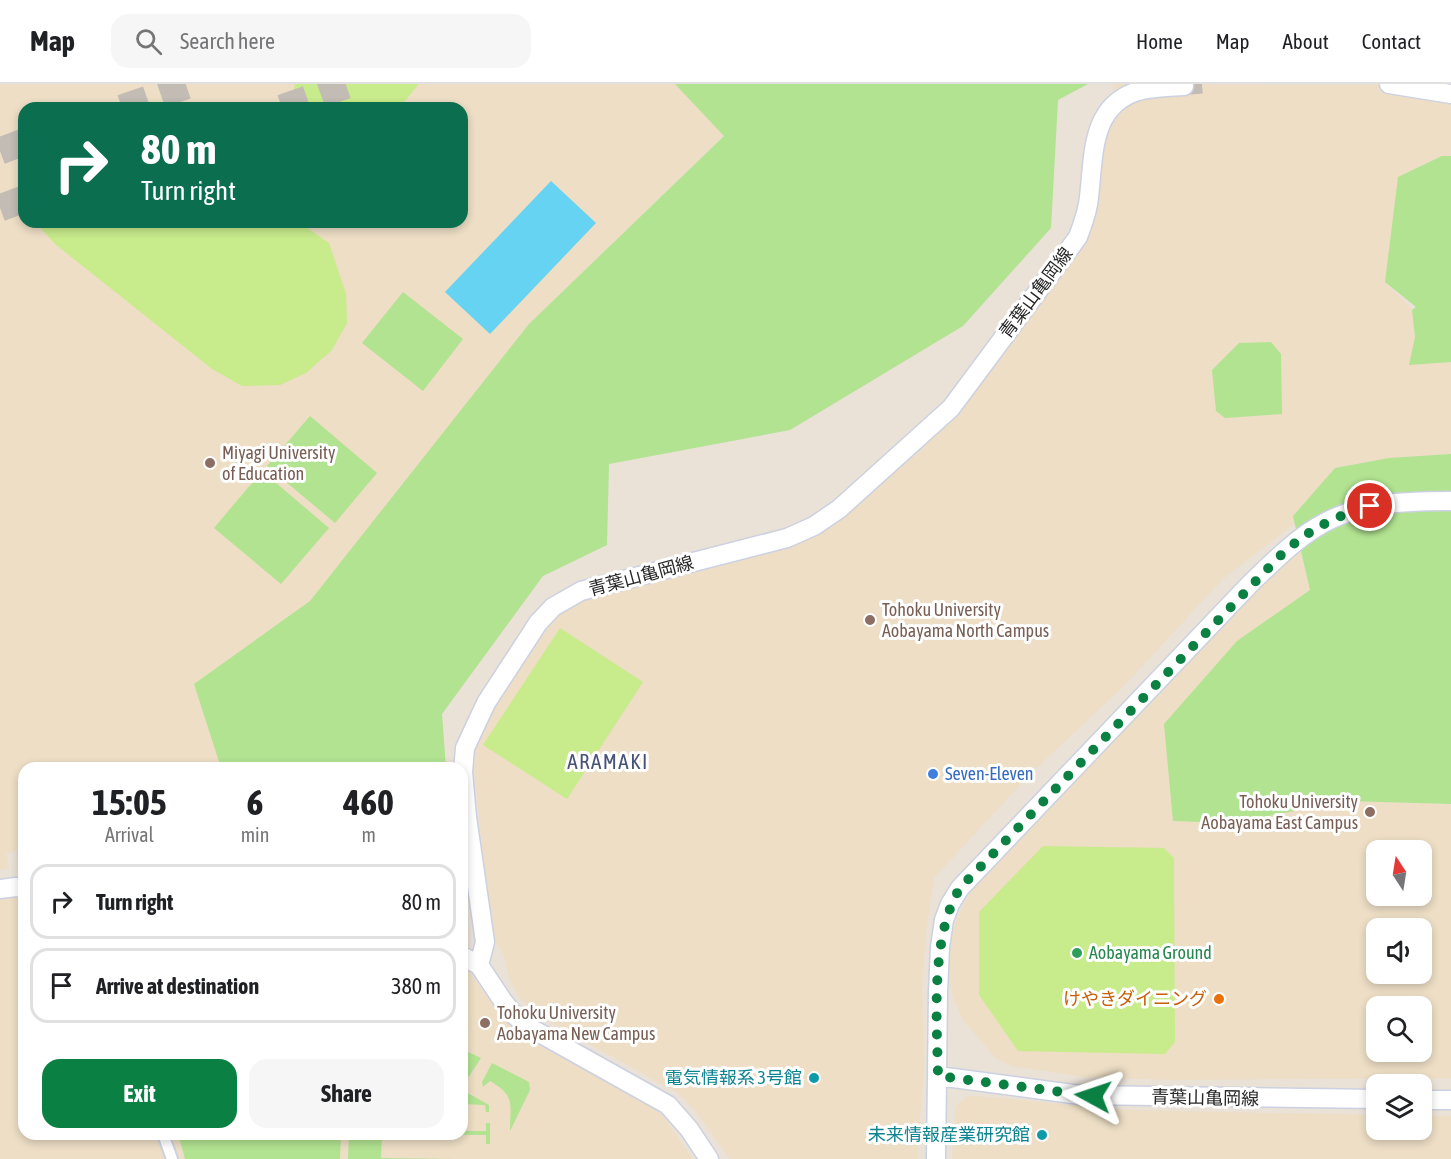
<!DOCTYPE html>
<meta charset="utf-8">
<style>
body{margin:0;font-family:"Asap Condensed","Noto Sans JP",sans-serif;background:#f6f6f6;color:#202124;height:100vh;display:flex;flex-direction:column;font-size:22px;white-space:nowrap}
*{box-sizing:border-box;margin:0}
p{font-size:20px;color:#757577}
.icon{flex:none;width:33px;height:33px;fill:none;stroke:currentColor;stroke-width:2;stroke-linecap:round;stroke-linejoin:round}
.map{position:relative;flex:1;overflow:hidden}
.side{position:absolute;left:18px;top:678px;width:450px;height:378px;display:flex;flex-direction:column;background:#fff;border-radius:18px;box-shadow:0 3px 9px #0003}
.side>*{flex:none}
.hud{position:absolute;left:18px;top:18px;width:450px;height:126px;border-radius:18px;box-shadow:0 3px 9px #0003;background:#0b6e4f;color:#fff;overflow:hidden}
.needle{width:39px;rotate:348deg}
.buttons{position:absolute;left:1366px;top:756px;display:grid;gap:12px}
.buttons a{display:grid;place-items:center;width:66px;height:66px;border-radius:12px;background:#fff;box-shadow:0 3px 9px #0003;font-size:30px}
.pin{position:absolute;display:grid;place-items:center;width:51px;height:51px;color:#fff;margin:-26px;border:3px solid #fff;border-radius:50%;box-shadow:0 2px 6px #0007}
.me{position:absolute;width:66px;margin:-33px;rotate:275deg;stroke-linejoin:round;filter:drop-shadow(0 0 4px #0008)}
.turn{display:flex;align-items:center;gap:21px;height:126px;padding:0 24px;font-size:27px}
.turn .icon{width:78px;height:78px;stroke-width:2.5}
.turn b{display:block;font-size:42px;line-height:51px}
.eta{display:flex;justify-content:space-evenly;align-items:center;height:102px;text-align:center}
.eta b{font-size:36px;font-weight:700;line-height:42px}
.action{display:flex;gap:12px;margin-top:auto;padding:12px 24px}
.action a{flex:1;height:69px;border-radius:18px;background:#0b8043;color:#fff;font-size:24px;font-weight:700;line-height:69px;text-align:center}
.action a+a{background:#f6f6f6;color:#202124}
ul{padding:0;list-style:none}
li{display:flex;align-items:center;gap:18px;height:75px;margin:0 12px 9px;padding:0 12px;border:3px solid #e0e0e0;border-radius:18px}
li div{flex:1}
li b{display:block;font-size:22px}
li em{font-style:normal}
header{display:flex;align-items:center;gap:36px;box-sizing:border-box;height:84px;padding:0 30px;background:#fff;border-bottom:2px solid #e0e0e0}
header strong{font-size:28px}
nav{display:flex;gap:33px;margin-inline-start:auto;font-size:21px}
.search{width:420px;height:54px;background:#f6f6f6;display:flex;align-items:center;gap:15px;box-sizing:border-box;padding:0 21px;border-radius:18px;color:#757577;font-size:22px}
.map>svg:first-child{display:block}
.education{fill:#eddec5;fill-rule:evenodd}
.green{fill:#b1e391}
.pitch{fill:#c8eb8c}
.water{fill:#65d3f1}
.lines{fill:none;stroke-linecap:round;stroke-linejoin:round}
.tertiary-tunnel{stroke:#c3bcb4;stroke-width:18;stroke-dasharray:18 9;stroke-linecap:butt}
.motorway-tunnel{stroke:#c3bcb4;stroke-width:27;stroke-dasharray:27 14;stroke-linecap:butt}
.pedestrian-casing{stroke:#ccd1e1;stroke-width:14}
.tertiary-casing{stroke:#ccd1e1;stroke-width:21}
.pedestrian{stroke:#fff;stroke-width:10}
.tertiary{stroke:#fff;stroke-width:18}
.route{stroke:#0b8043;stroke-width:10;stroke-dasharray:0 18}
.education-dot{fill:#8d6e63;stroke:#fff;stroke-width:2}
.shop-dot{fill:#3f7fe0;stroke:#fff;stroke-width:2}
.leisure-dot{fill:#2e9e5b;stroke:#fff;stroke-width:2}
.food-dot{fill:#e8710a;stroke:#fff;stroke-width:2}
.culture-dot{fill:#0f9aa8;stroke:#fff;stroke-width:2}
.labels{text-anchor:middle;stroke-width:6;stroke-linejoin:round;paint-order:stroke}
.street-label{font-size:18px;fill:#272727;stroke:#fff}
.education-label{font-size:18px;fill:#785e54;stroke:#fff;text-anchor:start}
.shop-label{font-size:18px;fill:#366cbe;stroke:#fff;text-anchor:start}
.leisure-label{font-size:18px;fill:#27864d;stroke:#fff;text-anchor:start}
.food-label{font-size:18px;fill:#c56008;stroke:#fff;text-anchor:end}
.culture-label{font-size:18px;fill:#0d838f;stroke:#fff;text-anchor:end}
.quarter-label{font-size:21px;letter-spacing:1.5px;fill:#475278;stroke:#fff}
</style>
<header>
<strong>Map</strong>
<div class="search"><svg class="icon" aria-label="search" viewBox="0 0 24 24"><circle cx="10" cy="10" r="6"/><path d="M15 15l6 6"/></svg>Search here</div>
<nav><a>Home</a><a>Map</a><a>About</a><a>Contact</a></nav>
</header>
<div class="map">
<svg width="1451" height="1075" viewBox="0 0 1451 1075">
<rect width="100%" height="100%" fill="#eae1d7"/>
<path class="education" d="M0,0H675L724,51L529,240L310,518L194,600L221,684H24V763L6,770L9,784L0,786ZM24,24H462V138H24Z
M1112,0L1451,1V72H1442L1385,198L1413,226L1426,220L1451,172V370L1389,374L1335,384L1293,432L1295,439L1223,495L1122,604L1031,689L934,794L926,848L922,901L924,982L917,1075H730L695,1026L678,1009L537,931L516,909L509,893L504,871L491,851L473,675V659L482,641L549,542L561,529L584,516L766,469L793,460L845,431L920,367L964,323L1054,202L1088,152L1097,130L1104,49L1120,29Z
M1300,463L1310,506L1237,557L1232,739L1347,717L1451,720V994L1171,996L1084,993L1011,982L996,974L963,936L954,916L948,894L949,863L956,837L973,803ZM1377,766H1422V812H1377ZM1377,844H1422V890H1377ZM1377,922H1422V968H1377Z
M0,810L24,811V1050H462V882L468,886L501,932L516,946L536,960L647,1019L663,1032L693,1075H0Z
M975,1012L1128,1026L1377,1031V1046H1422V1032H1451V1075H952L956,1022L966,1013Z"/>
<path class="green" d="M675,0H1088L1058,16L1051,144L963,242L790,346L609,380L607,461L543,492L442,630L446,684H221L194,600L310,517L529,240L724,52Z
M1442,72H1451V278L1409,281L1415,253L1412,226L1416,223L1385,198L1398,93Z
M403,208L463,255L423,307L362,259Z
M1271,258L1281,270L1282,330L1225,334L1216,327L1212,286L1239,259Z
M310,332L377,389L335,439L267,382Z
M1451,370V720L1347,717L1232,739L1173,737L1164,640L1237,557L1310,506L1293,432L1335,384L1389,374Z
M262,387L329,444L281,500L214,444Z
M462,965L481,974L468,994V987H462Z
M492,979L529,998L530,1006L510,1047C510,1020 516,1012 490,997L483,1003L482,998Z
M466,1008L489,1021V1028H486L485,1021L462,1020V1015H466Z
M486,1039H490V1060H486V1051L394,1050H462V1047H486Z
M178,1050H341L340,1075H185Z
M349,1050H382L381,1074L455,1075H348Z"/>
<path class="pitch" d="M295,0H419L399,24H289Z
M35,138H299L329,159L346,210L347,239L332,266L306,289L280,301L242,302L212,285L55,160Z
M560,544L643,598L567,715L483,661Z
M1043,762L1164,764L1174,774L1175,958L1165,970L1018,967L979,911V828Z"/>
<path class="water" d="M551,97L596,139L490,250L445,208Z"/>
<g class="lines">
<path class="tertiary-tunnel" d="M1184,2L1207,0"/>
<path class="motorway-tunnel" d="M122,24L191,0
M282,24L350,0
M0,67L24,58
M0,124L24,115"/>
<g class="pedestrian-casing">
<path id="pedestrian" d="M163,1050L172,1075"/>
</g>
<g class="tertiary-casing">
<path id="tertiary" d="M1389,0L1451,10
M0,805L16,803L24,804
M462,872L479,881L503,917L513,930L527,942L668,1021L689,1045L709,1075
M479,881L485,858L467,733L463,688L465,664L486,619L538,539L553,523L581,507L787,454L814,442L839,425L951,324L1078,153C1083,139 1088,127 1089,113C1094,72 1090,22 1138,7C1152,3 1169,3 1184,2
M938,992L1080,1011L1377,1015
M1422,1016H1451
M936,1075L938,908L940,863L944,836L950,820L960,804L1250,500C1271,480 1292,458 1317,443C1357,418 1405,417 1451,417"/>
</g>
<use href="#pedestrian" class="pedestrian"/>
<use href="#tertiary" class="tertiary"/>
</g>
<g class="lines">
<path class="route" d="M1093,1012L938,992C937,935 930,853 960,804L1280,472C1308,446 1333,433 1370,422"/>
</g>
<g class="education-dot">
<circle cx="210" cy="379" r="6"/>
<circle cx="870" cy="536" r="6"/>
<circle cx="1370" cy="728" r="6"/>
<circle cx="485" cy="939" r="6"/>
</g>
<circle class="shop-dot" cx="933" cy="690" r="6"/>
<circle class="leisure-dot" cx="1077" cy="869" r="6"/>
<circle class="food-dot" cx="1219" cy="915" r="6"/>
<g class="culture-dot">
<circle cx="814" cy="994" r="6"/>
<circle cx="1042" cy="1051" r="6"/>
</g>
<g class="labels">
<g class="street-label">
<text transform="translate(1036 209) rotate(-53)" y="6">青葉山亀岡線</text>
<text transform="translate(641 492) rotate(-15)" y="6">青葉山亀岡線</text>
<text transform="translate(1205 1014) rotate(1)" y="6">青葉山亀岡線</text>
</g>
<g class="education-label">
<text x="222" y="375">Miyagi University<tspan x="222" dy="21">of Education</tspan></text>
<text x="882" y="532">Tohoku University<tspan x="882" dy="21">Aobayama North Campus</tspan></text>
<text x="1358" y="724" text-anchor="end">Tohoku University<tspan x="1358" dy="21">Aobayama East Campus</tspan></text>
<text x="497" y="935">Tohoku University<tspan x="497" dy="21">Aobayama New Campus</tspan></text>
</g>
<g class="shop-label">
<text x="945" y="696">Seven-Eleven</text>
</g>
<g class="leisure-label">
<text x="1089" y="875">Aobayama Ground</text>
</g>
<g class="food-label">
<text x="1207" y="921">けやきダイニング</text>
</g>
<g class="culture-label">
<text x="802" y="1000">電気情報系 3号館</text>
<text x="1030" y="1057">未来情報産業研究館</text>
</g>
<g class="quarter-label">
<text x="608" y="685">ARAMAKI</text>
</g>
</g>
</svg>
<div class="buttons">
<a><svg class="needle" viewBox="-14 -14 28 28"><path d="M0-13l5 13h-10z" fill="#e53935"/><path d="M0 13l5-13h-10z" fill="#757577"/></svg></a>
<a><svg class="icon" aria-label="sound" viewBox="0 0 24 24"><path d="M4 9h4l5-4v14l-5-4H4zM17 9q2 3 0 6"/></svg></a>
<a><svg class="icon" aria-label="search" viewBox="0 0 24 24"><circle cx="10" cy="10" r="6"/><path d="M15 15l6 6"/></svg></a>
<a><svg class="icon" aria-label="layers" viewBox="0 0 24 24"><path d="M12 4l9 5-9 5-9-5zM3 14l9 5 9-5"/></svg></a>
</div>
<div class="pin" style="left:1370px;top:422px;background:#d93025"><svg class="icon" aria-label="arrive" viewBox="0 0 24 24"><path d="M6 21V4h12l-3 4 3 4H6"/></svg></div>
<svg class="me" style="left:1093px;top:1012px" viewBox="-20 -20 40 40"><path d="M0-17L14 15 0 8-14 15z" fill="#0b8043" stroke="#fff" stroke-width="4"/></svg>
<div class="hud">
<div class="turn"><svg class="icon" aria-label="right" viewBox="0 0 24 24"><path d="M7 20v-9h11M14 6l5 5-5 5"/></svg><div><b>80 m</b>Turn right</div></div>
</div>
<section class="side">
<div class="eta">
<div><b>15:05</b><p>Arrival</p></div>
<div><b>6</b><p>min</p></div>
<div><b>460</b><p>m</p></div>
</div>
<ul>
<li><svg class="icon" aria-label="right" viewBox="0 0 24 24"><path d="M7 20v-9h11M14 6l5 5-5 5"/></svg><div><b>Turn right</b></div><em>80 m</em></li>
<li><svg class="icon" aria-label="arrive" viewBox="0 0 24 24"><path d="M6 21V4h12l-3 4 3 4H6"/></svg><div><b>Arrive at destination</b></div><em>380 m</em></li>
</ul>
<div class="action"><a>Exit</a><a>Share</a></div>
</section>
</div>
